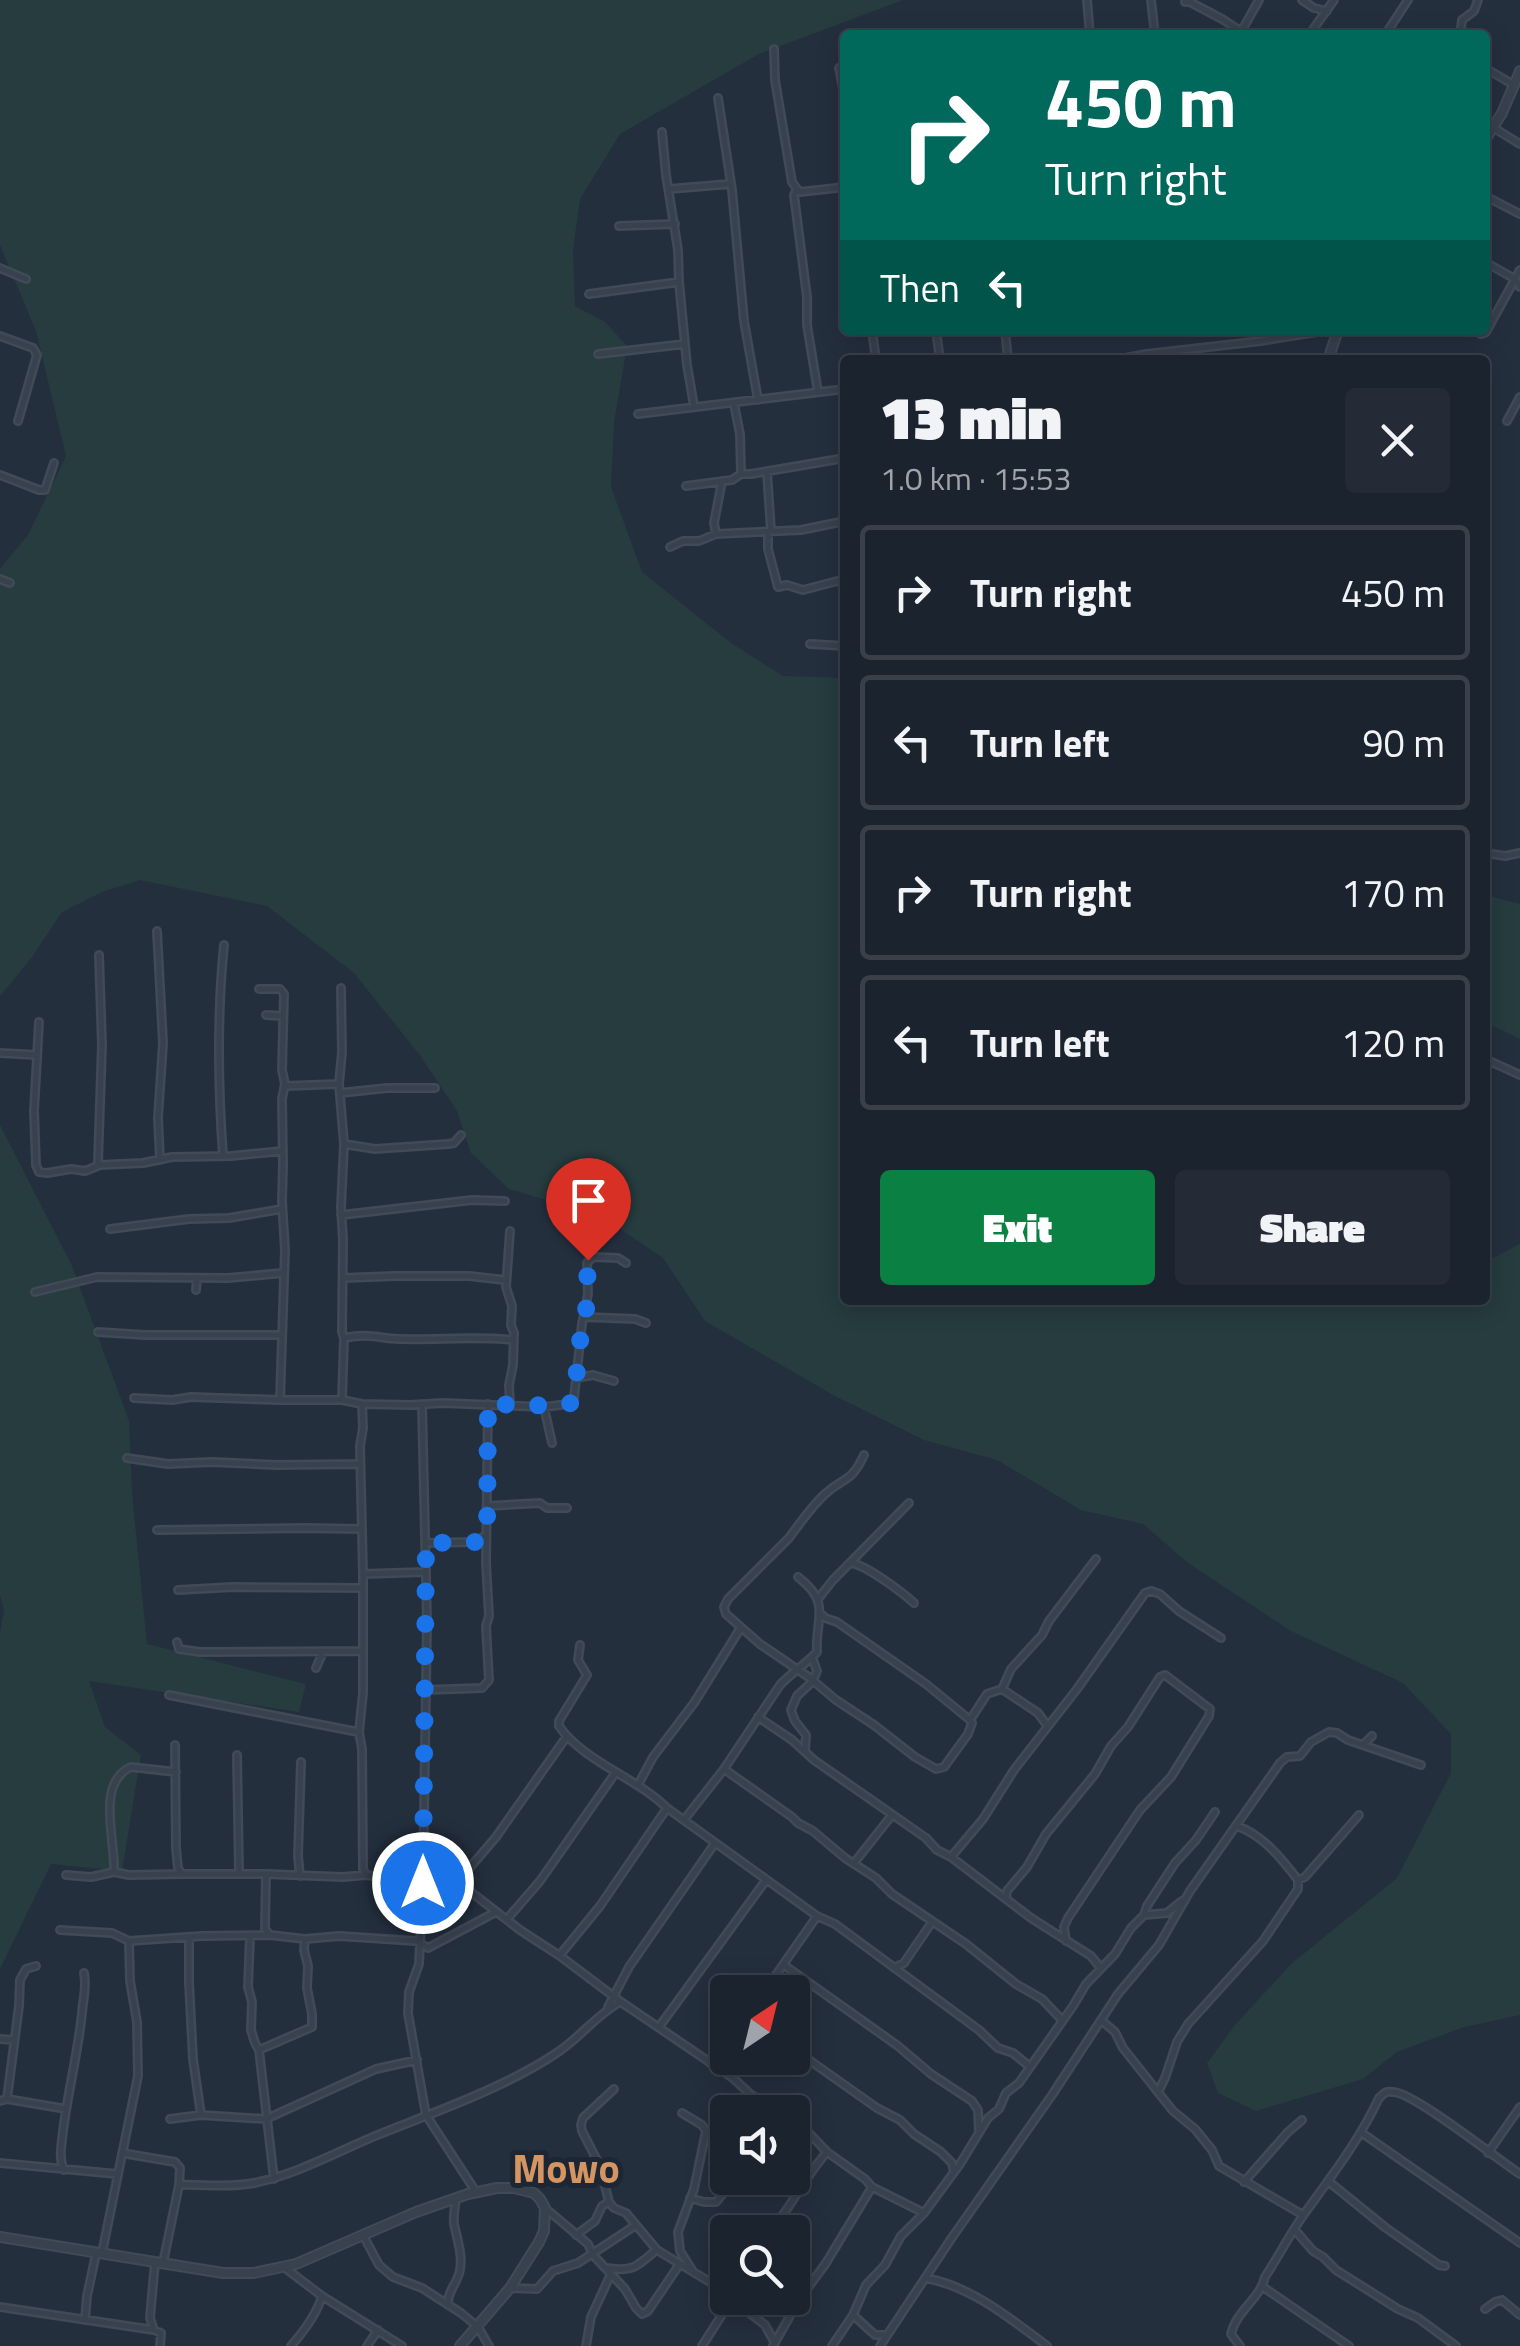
<!DOCTYPE html>
<meta charset="utf-8">
<style>
body{margin:0;font-family:"Titillium Web",sans-serif;background:#242b36;color:#f1f3f6;height:100vh;display:flex;flex-direction:column;font-size:38px;white-space:nowrap}
*{box-sizing:border-box;margin:0}
p{font-size:32px;color:#a0a4aa}
.icon{flex:none;width:55px;height:55px;fill:none;stroke:currentColor;stroke-width:2;stroke-linecap:round;stroke-linejoin:round}
.map{position:relative;flex:1;overflow:hidden}
.drawer{position:absolute;left:840px;top:355px;width:650px;height:950px;display:flex;flex-direction:column;background:#1b232e;border-radius:10px;box-shadow:0 5px 25px #0003,0 0 0 2px #39404a}
.drawer>*{flex:none}
.guide{position:absolute;left:840px;top:30px;width:650px;height:305px;border-radius:10px;box-shadow:0 5px 25px #0003,0 0 0 2px #39404a;background:#00695c;color:#fff;overflow:hidden}
.needle{width:65px;rotate:35deg}
.buttons{position:absolute;left:710px;top:1975px;display:grid;gap:20px}
.buttons a{display:grid;place-items:center;width:100px;height:100px;border-radius:10px;background:#1b232e;box-shadow:0 5px 25px #0003,0 0 0 2px #39404a;font-size:50px}
.pin{position:absolute;display:grid;place-items:center;width:85px;height:85px;color:#fff;margin:-102px -42px;border-radius:50% 50% 50% 0;rotate:-45deg;box-shadow:0 0 10px #0007}
.pin .icon{rotate:45deg}
.me{position:absolute;width:110px;margin:-55px;rotate:0deg;stroke-linejoin:round;filter:drop-shadow(0 0 8px #0008)}
.turn{display:flex;align-items:center;gap:35px;height:210px;padding:0 40px;font-size:45px}
.turn .icon{width:130px;height:130px;stroke-width:2.5}
.turn b{display:block;font-size:70px;line-height:85px}
.then{display:flex;align-items:center;height:95px;padding:0 40px;background:#0003;gap:20px;font-size:38px}
.round{display:grid;place-items:center;flex:none;width:105px;height:105px;border-radius:10px;background:#242b36}
.headline{display:flex;align-items:center;justify-content:space-between;height:170px;padding:0 40px}
h1{font-size:60px;font-weight:800;line-height:75px}
.action{display:flex;gap:20px;margin-top:auto;padding:20px 40px}
.action a{flex:1;height:115px;border-radius:10px;background:#0b8043;color:#fff;font-size:40px;font-weight:800;line-height:115px;text-align:center}
.action a+a{background:#242b36;color:#f1f3f6}
ul{padding:0;list-style:none}
li{display:flex;align-items:center;gap:30px;height:135px;margin:0 20px 15px;padding:0 20px;border:5px solid #39404a;border-radius:10px}
li div{flex:1}
li b{display:block;font-size:38px}
li em{font-style:normal}
.map>svg:first-child{display:block}
.green{fill:#263c3f}
.lines{fill:none;stroke-linecap:round;stroke-linejoin:round}
.minor-casing{stroke:#414a57;stroke-width:10}
.tertiary-casing{stroke:#414a57;stroke-width:12}
.minor{stroke:#38414e;stroke-width:5}
.tertiary{stroke:#38414e;stroke-width:8}
.route{stroke:#1a73e8;stroke-width:18;stroke-dasharray:0 32.4}
.labels{text-anchor:middle;stroke-width:10;stroke-linejoin:round;paint-order:stroke}
.quarter-label{font-size:40px;font-weight:bold;fill:#d59563;stroke:#1d2633}
</style>
<div class="map">
<svg width="1520" height="2346" viewBox="0 0 1520 2346">
<rect width="100%" height="100%" fill="#242f3e"/>
<path class="green" d="M0,0H903L759,54L620,134L580,199L573,250L575,306L605,322L627,346L614,423L611,487L642,572L731,643L783,676L845,678V1300H1485V1262L1520,1244V2015L1464,2027L1397,2052L1363,2079L1256,2111L1218,2093L1207,2063L1235,2025L1291,1964L1397,1878L1451,1773V1734L1403,1683L1291,1631L1188,1563L1143,1524L1081,1510L997,1460L924,1440L833,1395L705,1321L663,1258L601,1216L509,1189L471,1153L457,1111L419,1054L354,973L267,906L140,880L102,892L62,912L32,957L0,996V569L28,535L66,456L36,331L0,245Z
M1485,895L1520,904V1039L1485,1022Z
M0,1125L72,1266L129,1421L132,1493L147,1644L306,1684L299,1712L89,1681L105,1727L141,1755L122,1871L51,1864L0,1969V1633L4,1610L0,1595Z"/>
<g class="lines">
<g class="minor-casing">
<path id="minor" d="M1087,0L1090,35
M1151,0L1155,35
M1302,0L1314,8L1327,11
M1185,2H1190L1222,19L1242,32
M1241,32L1259,0
M1309,35L1334,0
M1385,35L1408,0
M1460,35L1462,20L1474,11L1478,0
M774,49L775,80L792,182L797,189
M839,68L845,98
M1485,68L1514,85
M718,98L732,190L744,321L758,400
M1494,128L1520,144
M662,132L666,175L678,250L679,282L687,365L694,406
M669,189L730,184
M1485,196L1520,214
M619,226L675,224
M1485,262L1515,279L1520,287
M0,268L26,279
M589,294L679,282
M872,330L876,360
M936,330L940,360
M1005,330L1008,360
M1475,330L1481,334L1486,332L1520,270
M0,336L33,348L37,355L18,421
M598,354L685,344
M1114,360L1147,354L1261,341L1329,330
M818,392L807,325V297L794,195L797,189L800,192L845,187
M734,404L740,434L741,474
M638,414L845,389
M1507,421L1520,397
M767,472L771,531
M0,475L39,490H45L54,463
M686,486L732,480L741,474H751L845,458
M768,532V549L778,587L787,585L803,590L845,579
M716,534L714,523L722,481
M670,547L683,541H699L716,534L801,530L845,521
M0,579L10,583
M810,644L845,646
M1485,853L1505,856L1520,853
M157,931L163,1043L158,1118L160,1160
M99,955L102,1045L98,1162L100,1165
M341,988L342,1052L339,1084L344,1144L341,1207L343,1240L342,1332L344,1338L342,1400
M259,989H280L284,994L282,1070L285,1084L282,1099L283,1165L282,1201L285,1250L280,1400
M266,1015L283,1016
M39,1022L34,1111L36,1165L39,1172L47,1173L71,1169L85,1171L100,1165L143,1163L172,1157L231,1156L283,1151
M0,1053L37,1055
M1485,1059L1520,1075
M285,1086L339,1084
M340,1093L387,1088H435
M344,1144L375,1149L448,1144L454,1143L461,1135
M223,1156C218,1086 217,1014 224,945
M341,1215L472,1200L505,1201
M110,1229L189,1219L229,1218L282,1209
M343,1278L395,1276H469L505,1280
M196,1290L197,1278
M35,1292L97,1277L228,1278L283,1273
M585,1317L635,1319L646,1323
M98,1332L145,1335H280
M344,1338C369,1333 377,1338 400,1339C438,1340 475,1336 513,1340
M576,1378L593,1375L614,1381
M134,1398L172,1400L191,1397L280,1400H342L362,1404L410,1405L443,1403L544,1407L568,1404L574,1398L582,1324L588,1294L587,1263L593,1257L618,1258L626,1263
M362,1404L363,1428L360,1446L363,1574V1693L359,1732L362,1749L363,1869L366,1875
M422,1404L427,1622L423,1883L419,1964L409,1992L408,2013L426,2115L476,2192
M510,1404L509,1385L513,1365L514,1333L511,1325L512,1306L506,1287L510,1231
M544,1407L552,1443
M864,1455C851,1483 845,1476 825,1494C811,1507 800,1523 789,1538L728,1599L724,1607L726,1614L760,1644L810,1678L836,1700L874,1725L915,1757L936,1769L944,1767L968,1734L972,1723L970,1720L987,1694L1002,1689
M127,1458L168,1464L212,1462L277,1465L360,1464
M487,1506L540,1503L547,1508H567
M157,1530L305,1528L361,1529
M426,1543L475,1542L486,1535
M851,1563C866,1565 902,1592 914,1603
M363,1574L425,1572
M178,1590L233,1587L363,1588
M818,1599L833,1580L909,1503
M820,1613L825,1618L837,1622L926,1684L970,1720
M177,1642L179,1649L200,1652L363,1651
M580,1645L578,1660L587,1675L559,1721V1726C583,1761 637,1778 667,1808L817,1916L835,1924L979,2030L998,2048L1013,2053L1029,2066
M316,1668L323,1652
M810,1678L815,1676L817,1671L812,1657
M1002,1689L1011,1669L1042,1635L1049,1621L1096,1559
M1002,1689L1038,1713L1046,1724
M425,1690L482,1688L489,1680L486,1626L489,1616L486,1563L488,1404
M169,1695L358,1732
M758,1717L792,1740L814,1760L926,1838L937,1850L951,1857L1031,1918L1091,1956L1100,1967
M567,1736L496,1837L461,1878L462,1885L520,1930L560,1956L621,2002L733,2078L750,2094L778,2112
M1364,1744L1372,1736
M175,1745L176,1848L178,1868L182,1874H266L343,1877L366,1875L422,1883
M805,1752L806,1735L795,1721L791,1710L797,1696L814,1680
M237,1755L239,1872
M724,1769L792,1817L798,1823L813,1831L845,1858L876,1878L892,1894L966,1944L1016,1984L1042,1999L1061,2019
M638,1785L653,1757L694,1703L740,1629
M684,1820L724,1769L780,1685C792,1672 805,1665 817,1652C815,1618 832,1603 798,1577
M1237,1826C1263,1835 1282,1859 1298,1880
M951,1857L983,1819L1014,1770L1077,1689L1145,1593L1151,1591L1160,1594L1179,1611L1221,1638
M854,1863L892,1815
M114,1872C116,1841 95,1783 131,1767L176,1772
M266,1874L265,1929L269,1934
M66,1875L91,1877L114,1872L129,1875L182,1874
M300,1876L298,1856L301,1762
M1006,1898L1007,1891L1027,1867L1046,1834L1095,1774L1111,1746L1128,1727L1160,1677L1165,1675L1210,1709L1209,1716L1171,1777L1140,1810L1068,1918L1064,1927L1066,1941
M1144,1915L1167,1913L1182,1901
M508,1918L540,1881L616,1772
M60,1930L112,1933L129,1941
M189,1937V1982L193,2059L201,2115
M250,1937L248,1987L252,2002L251,2030L255,2043L259,2050L274,2179
M560,1955L600,1906L667,1808
M784,1965L898,2046L931,2074L972,2101L978,2110L979,2133
M894,1968L904,1963L932,1922
M764,1992L817,1916
M608,2007L629,1967L715,1843
M1101,2020L1115,2032L1123,2048L1173,2111L1195,2129L1212,2150L1219,2166L1303,2215
M659,2027L766,1880
M0,2039L14,2040
M792,2048L877,2108L900,2120L914,2134L941,2152L952,2163L954,2172
M259,2050L312,2027V2014L307,1988L308,1966L304,1950L305,1939
M710,2063L728,2040
M614,2089L583,2118L581,2125L582,2131L600,2166L609,2202L614,2208L626,2213L657,2250L728,2293
M1159,2090L1165,2078L1177,2042L1188,2024L1263,1941L1298,1889V1880L1305,1877L1359,1815
M7,2099L19,2006L20,1980L26,1969L36,1966
M0,2101L7,2099L66,2109
M682,2113L702,2125L706,2131L694,2189L678,2232L680,2251L692,2270
M170,2119L201,2115L266,2119L376,2069L417,2060
M792,2123L808,2132L827,2152L865,2179L872,2187L924,2213
M1362,2133L1520,2243
M122,2153L175,2162L180,2168L179,2185
M1488,2153L1520,2107
M0,2163L117,2174
M64,2170C58,2157 62,2144 63,2131C68,2091 78,2053 82,2013C83,1999 87,1988 84,1973
M1328,2181L1386,2228L1439,2265L1445,2266
M1244,2182L1288,2132L1302,2120
M690,2198L704,2202H716L730,2185L733,2178
M545,2208L588,2244L593,2255L625,2289L636,2308L642,2314L648,2311L679,2265
M1295,2230L1313,2251L1323,2257L1336,2270L1398,2309L1418,2318L1456,2346
M770,2232C791,2207 805,2177 827,2152
M363,2235L379,2265L393,2277L422,2288L461,2313L478,2327L489,2346
M576,2235L595,2221L602,2206L609,2202
M102,2253L138,2076L137,2022L130,1981L129,1941L202,1936L270,1935L305,1939L339,1936L416,1941L428,1948L496,1912
M163,2263L179,2185C204,2184 229,2188 254,2183C297,2174 335,2153 375,2136C432,2113 504,2088 555,2054C579,2039 595,2016 620,2002
M285,2268L322,2296L402,2346
M606,2268C632,2272 637,2267 656,2250
M926,2278C972,2287 1010,2318 1047,2346
M1263,2287L1349,2346
M510,2288L537,2289L553,2271L578,2263L636,2225
M730,2298L765,2325L775,2343
M448,2305C447,2293 455,2286 459,2274C464,2258 457,2239 454,2224C453,2215 455,2207 456,2198
M0,2307L154,2330L161,2333L160,2346
M1485,2309L1495,2302L1502,2300L1520,2315
M853,2315L875,2335H887
M85,2320L87,2296L96,2254
M154,2330L150,2318L155,2262
M291,2346C304,2331 317,2314 322,2296
M367,2346L378,2330
M586,2346L591,2317L610,2276
M702,2346L725,2310L728,2298
M773,2346L799,2300L826,2263L872,2187
M832,2346L853,2315L866,2285L885,2265L901,2236L924,2213L960,2164L988,2118L999,2109L1006,2093L1019,2083L1073,2006L1086,1984L1115,1954L1131,1928L1144,1915L1147,1906L1175,1863L1196,1840L1215,1812
M880,2346L951,2239L1052,2095L1118,1994L1159,1945L1190,1891L1280,1763L1287,1757L1300,1756L1311,1742L1329,1732L1337,1733L1348,1740L1421,1765
M1240,2346L1231,2334C1236,2311 1260,2299 1265,2277C1278,2257 1289,2236 1302,2217C1330,2178 1359,2141 1379,2098C1385,2093 1384,2091 1393,2092C1413,2092 1497,2159 1520,2174"/>
</g>
<g class="tertiary-casing">
<path id="tertiary" d="M1485,140L1502,113L1520,71
M1328,360L1338,330
M0,2237L223,2273H254L296,2264L416,2212L468,2194L497,2188H514L534,2193L540,2199L545,2208L544,2231L539,2242L510,2288L460,2346"/>
</g>
<use href="#minor" class="minor"/>
<use href="#tertiary" class="tertiary"/>
</g>
<g class="lines">
<path class="route" d="M423,1883L426,1543L475,1542L487,1533L488,1404L561,1406L571,1403L574,1398L582,1324L586,1312L588,1260"/>
</g>
<g class="labels">
<g class="quarter-label">
<text x="566" y="2183">Mowo</text>
</g>
</g>
</svg>
<div class="buttons">
<a><svg class="needle" viewBox="-14 -14 28 28"><path d="M0-13l5 13h-10z" fill="#e53935"/><path d="M0 13l5-13h-10z" fill="#a0a4aa"/></svg></a>
<a><svg class="icon" aria-label="sound" viewBox="0 0 24 24"><path d="M4 9h4l5-4v14l-5-4H4zM17 9q2 3 0 6"/></svg></a>
<a><svg class="icon" aria-label="search" viewBox="0 0 24 24"><circle cx="10" cy="10" r="6"/><path d="M15 15l6 6"/></svg></a>
</div>
<div class="pin" style="left:588px;top:1260px;background:#d93025"><svg class="icon" aria-label="arrive" viewBox="0 0 24 24"><path d="M6 21V4h12l-3 4 3 4H6"/></svg></div>
<svg class="me" style="left:423px;top:1883px" viewBox="-20 -20 40 40"><circle r="17" fill="#1a73e8" stroke="#fff" stroke-width="3"/><path d="M0-11L8 9 0 5-8 9z" fill="#fff"/></svg>
<div class="guide">
<div class="turn"><svg class="icon" aria-label="right" viewBox="0 0 24 24"><path d="M7 20v-9h11M14 6l5 5-5 5"/></svg><div><b>450 m</b>Turn right</div></div>
<div class="then">Then<svg class="icon" aria-label="left" viewBox="0 0 24 24"><path d="M17 20v-9H6M10 6l-5 5 5 5"/></svg></div>
</div>
<section class="drawer">
<div class="headline"><div><h1>13 min</h1><p>1.0 km · 15:53</p></div><a class="round"><svg class="icon" aria-label="close" viewBox="0 0 24 24"><path d="M6 6l12 12M18 6L6 18"/></svg></a></div>
<ul>
<li><svg class="icon" aria-label="right" viewBox="0 0 24 24"><path d="M7 20v-9h11M14 6l5 5-5 5"/></svg><div><b>Turn right</b></div><em>450 m</em></li>
<li><svg class="icon" aria-label="left" viewBox="0 0 24 24"><path d="M17 20v-9H6M10 6l-5 5 5 5"/></svg><div><b>Turn left</b></div><em>90 m</em></li>
<li><svg class="icon" aria-label="right" viewBox="0 0 24 24"><path d="M7 20v-9h11M14 6l5 5-5 5"/></svg><div><b>Turn right</b></div><em>170 m</em></li>
<li><svg class="icon" aria-label="left" viewBox="0 0 24 24"><path d="M17 20v-9H6M10 6l-5 5 5 5"/></svg><div><b>Turn left</b></div><em>120 m</em></li>
</ul>
<div class="action"><a>Exit</a><a>Share</a></div>
</section>
</div>
